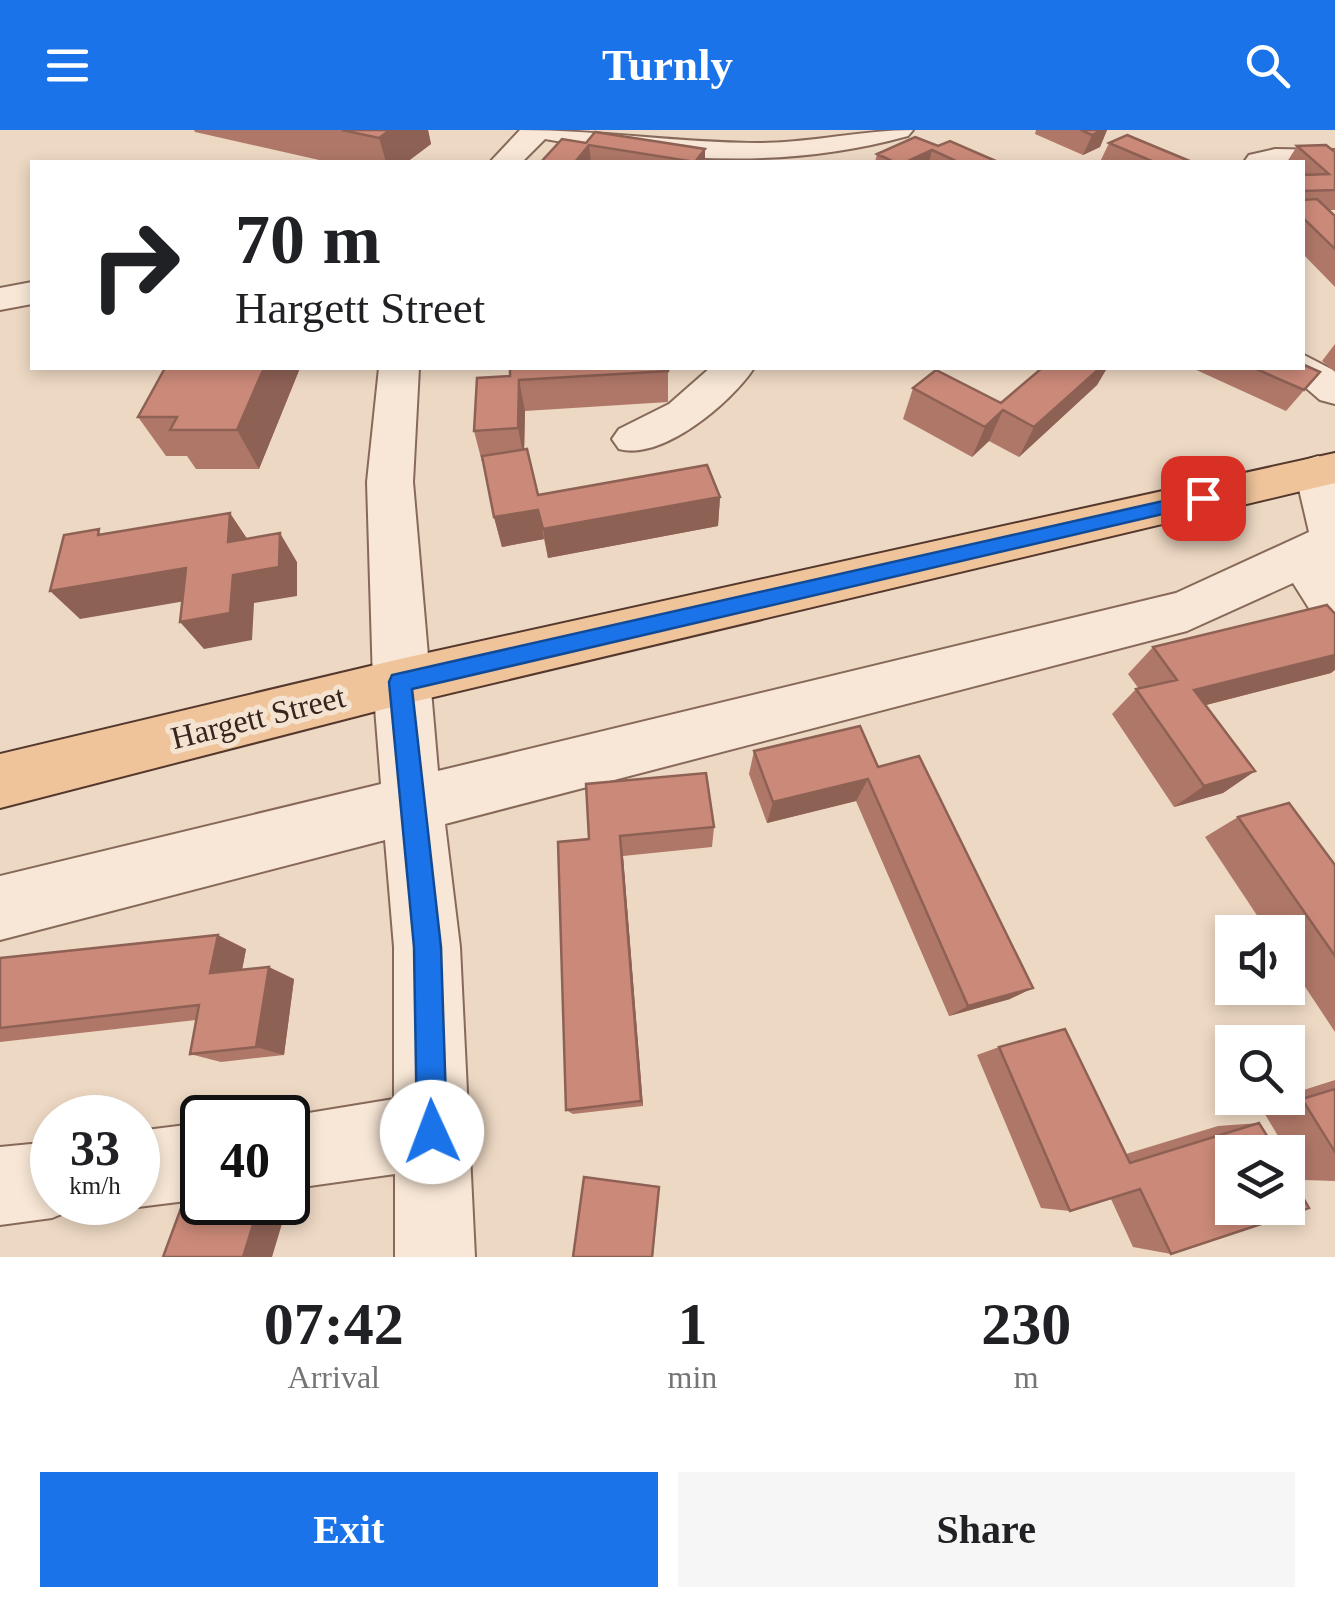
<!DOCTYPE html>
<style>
body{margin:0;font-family:Georgia,serif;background:#f6f6f6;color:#202124;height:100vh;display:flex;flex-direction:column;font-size:38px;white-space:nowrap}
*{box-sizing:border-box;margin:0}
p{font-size:32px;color:#757577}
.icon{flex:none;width:55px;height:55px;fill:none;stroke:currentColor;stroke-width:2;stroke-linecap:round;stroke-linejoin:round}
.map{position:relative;height:1127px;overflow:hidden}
.sheet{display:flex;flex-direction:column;background:#fff;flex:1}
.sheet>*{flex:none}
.top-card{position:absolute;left:30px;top:30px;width:1275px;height:210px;border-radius:0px;box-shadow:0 5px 15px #0003;background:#fff;color:#202124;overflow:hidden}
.fabs{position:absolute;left:1215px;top:785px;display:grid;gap:20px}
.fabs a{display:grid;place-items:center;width:90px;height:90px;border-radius:0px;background:#fff;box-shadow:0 5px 15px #0003;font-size:50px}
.speed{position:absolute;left:30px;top:965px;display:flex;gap:20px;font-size:50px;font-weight:700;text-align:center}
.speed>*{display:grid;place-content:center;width:130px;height:130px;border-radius:50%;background:#fff;box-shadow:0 5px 15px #0003;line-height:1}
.speed small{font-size:25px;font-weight:400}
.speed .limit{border:5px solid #111;border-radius:15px;background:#fff;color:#111}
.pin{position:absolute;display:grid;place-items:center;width:85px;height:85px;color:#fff;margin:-42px;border-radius:20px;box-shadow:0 5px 15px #0006}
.me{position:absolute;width:110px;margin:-55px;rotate:358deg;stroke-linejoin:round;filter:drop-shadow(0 0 8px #0008)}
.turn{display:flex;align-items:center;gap:35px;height:210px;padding:0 40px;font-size:45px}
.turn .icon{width:130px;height:130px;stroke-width:2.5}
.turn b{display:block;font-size:70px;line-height:85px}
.eta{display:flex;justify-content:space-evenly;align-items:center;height:170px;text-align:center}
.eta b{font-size:60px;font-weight:700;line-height:70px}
.action{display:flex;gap:20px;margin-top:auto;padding:20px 40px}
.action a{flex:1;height:115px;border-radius:0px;background:#1a73e8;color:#fff;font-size:40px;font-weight:700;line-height:115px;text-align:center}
.action a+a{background:#f6f6f6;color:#202124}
header{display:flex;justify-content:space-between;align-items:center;height:130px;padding:0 40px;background:#1a73e8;color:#fff;font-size:45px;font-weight:700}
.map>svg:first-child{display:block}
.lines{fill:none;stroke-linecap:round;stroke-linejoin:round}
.minor-casing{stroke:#87695a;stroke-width:4}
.major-casing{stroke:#54382e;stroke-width:4}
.minor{fill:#f8e7d6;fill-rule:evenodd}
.major{fill:#f0c49b;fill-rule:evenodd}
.wall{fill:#af7768}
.shaded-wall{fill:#8e6155}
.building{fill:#cb8a79;stroke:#8e6155;stroke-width:2.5}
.route{fill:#1a73e8;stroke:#114b97;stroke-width:2.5}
.labels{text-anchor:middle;stroke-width:10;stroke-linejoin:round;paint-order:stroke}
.street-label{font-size:32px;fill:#37251e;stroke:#f5e3d2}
</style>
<header><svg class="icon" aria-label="menu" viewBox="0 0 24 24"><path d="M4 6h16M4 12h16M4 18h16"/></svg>Turnly<svg class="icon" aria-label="search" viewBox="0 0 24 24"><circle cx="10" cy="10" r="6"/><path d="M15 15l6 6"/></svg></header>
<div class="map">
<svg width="1335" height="1127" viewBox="0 0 1335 1127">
<rect width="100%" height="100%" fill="#edd8c3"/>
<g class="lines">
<g class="minor-casing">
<path id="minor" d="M520,0C600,0 679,13 759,13C811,13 861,0 913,0L908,6C785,40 669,31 545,9L522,32H490Z
M1275,19L1335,20V38H1302V32H1244L1249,25Z
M32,152V174L0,180V158Z
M1302,224L1335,241V274L1320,270L1283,238H1302Z
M379,238H419L413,352L438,641L1176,463L1309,402L1295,342L1302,331L1318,326L1335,333V497L1317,491L1293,453L1187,501L445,694L460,817L475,1127H395V1044L288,1059V988H278L394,969V817L385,710L0,810V746L381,654L373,552L367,352Z
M710,238H754C731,273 662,331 619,319L612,309L619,299L669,274Z
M202,993V1069L138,1077L127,1072H138V1001Z
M52,1012V1072H81L79,1077L52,1088L0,1095V1017Z"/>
</g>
<g class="major-casing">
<path id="major" d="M1335,323V353L400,575L0,678V624L400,529Z"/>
</g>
<use href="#minor" class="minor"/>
<use href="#major" class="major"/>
</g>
<path class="wall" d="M194,0H428L431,14L407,32H328L195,2Z
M1036,0H1107L1100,17L1083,25L1035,4Z
M586,13L705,19V32H541Z
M1109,13L1192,32H1100Z
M938,16L998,32H875L877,24Z
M1297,16L1335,22V80H1329L1335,86V157L1302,123V32H1287Z
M1335,214V242L1322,231Z
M174,238H300L259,339H196L187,326H166L138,287Z
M668,238V272L525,281L524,319L538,365L720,367L718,396L548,428L544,409L502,417L494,387L484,332H482L474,301L510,246Z
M1042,238H1107L1097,255L1019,327L989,311L972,327L903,289L913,258L1001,273Z
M1192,238H1302L1320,242L1286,281Z
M1153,517L1331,543L1206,575L1255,641L1223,663L1174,677L1112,584L1136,559H1139L1128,544Z
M754,621L878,637L1010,869L949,886L856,671L767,693L749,644Z
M1238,687L1335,735V902L1288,831V802H1268L1205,707Z
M714,697L712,717L623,726L643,976L573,984L566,980L558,712Z
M246,819L242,840L294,849L284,925L221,932L190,924L196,890L0,912V828Z
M999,917L1126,1024L1218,996L1259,993L1171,1124L1133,1117L1111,1069L1070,1081L1041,1078L977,925Z
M1335,950V1051L1304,1050L1259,974L1279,968H1288V965Z
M584,1047L659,1056L653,1127Z"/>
<path class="shaded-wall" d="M390,0H428L431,14L407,32H386L379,8Z
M1102,0H1107L1100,17L1083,25L1092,5Z
M589,15L591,32H575Z
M705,19V32H696Z
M932,20L929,32H906Z
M264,238H300L259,339L237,300Z
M1100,238H1107L1097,255L1019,327L1034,297Z
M519,250L525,281L524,329L518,298Z
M1003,280L989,311L972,327L985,297Z
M720,367L718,396L548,428L543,399Z
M538,380L544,409L502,417L494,387Z
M230,383L250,413L228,412Z
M280,403L297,432V466L254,473L252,510L204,519L180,492Z
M186,438L209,467L80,489L50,461Z
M1335,525V540L1331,543L1167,585L1194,560Z
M1255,641L1223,663L1174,677L1204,656Z
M868,649L856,671L767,693L773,672Z
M620,706L623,726L643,976L641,971Z
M218,805L246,819L239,856L210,843Z
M269,837L294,849L284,925L256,917Z
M1033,858L1010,869L949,886L968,876Z
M293,1057L272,1127H243L260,1072H288V1058Z"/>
<path class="building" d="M342,0H390L379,8Z
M1081,0H1102L1092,5Z
M595,2L705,19L695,32L589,15L575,32H541L562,9L586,13Z
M1127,5L1192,32H1154L1109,13Z
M915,7L938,16L950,11L998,32H958L932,20L906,32H894L877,24Z
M1326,15L1335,22V60L1302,61V45L1329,44L1297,16Z
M1317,69L1335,86V119L1302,87V70Z
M1302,234L1320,242L1304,260L1254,238H1302Z
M165,238H264L237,300H170L177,287H138Z
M510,238H668V241L519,250L518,298L474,301L477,248L510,246Z
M1042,238H1100L1034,297L1003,280L985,297L913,258L936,240L1001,273Z
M527,319L538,365L707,335L720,367L543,399L538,380L494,387L482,326Z
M230,383L228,412L280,403L279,437L233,445L230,483L180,492L186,438L50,461L64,405L99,399L98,405Z
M1327,475L1335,484V525L1194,560L1255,641L1204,656L1136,559L1177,550L1153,517Z
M860,596L878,637L919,626L1033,858L968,876L868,649L773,672L754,621Z
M706,643L714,697L620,706L641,971L566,980L558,712L589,709L586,654Z
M1289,673L1335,735V826L1238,687Z
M218,805L210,843L269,837L256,917L190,924L199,875L0,898V828Z
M1065,899L1130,1033L1259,993L1277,1022H1232V1078H1288V1041L1309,1078L1171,1124L1140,1059L1070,1081L999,917Z
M1335,959V1022L1302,969Z
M584,1047L659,1057L652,1127H573Z
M191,1051L202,1052V1072H260L243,1127H163Z"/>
<path class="route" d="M1203,362L1213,368L1210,373L412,559L441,817L447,1002L443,1013L432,1018L421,1013L417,1002L414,817L389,552L392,545Z"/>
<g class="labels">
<g class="street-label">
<text transform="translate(258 587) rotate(-14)" y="11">Hargett Street</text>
</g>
</g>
</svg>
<div class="fabs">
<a><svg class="icon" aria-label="sound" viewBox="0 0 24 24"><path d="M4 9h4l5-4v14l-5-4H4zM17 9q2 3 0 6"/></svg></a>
<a><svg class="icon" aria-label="search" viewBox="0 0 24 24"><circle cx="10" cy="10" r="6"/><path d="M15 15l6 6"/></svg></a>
<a><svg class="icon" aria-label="layers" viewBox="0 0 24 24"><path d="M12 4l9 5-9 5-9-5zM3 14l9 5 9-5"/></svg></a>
</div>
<div class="speed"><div>33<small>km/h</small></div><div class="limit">40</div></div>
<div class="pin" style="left:1203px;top:368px;background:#d93025"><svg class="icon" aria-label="arrive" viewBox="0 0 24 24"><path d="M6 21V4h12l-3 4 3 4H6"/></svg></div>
<svg class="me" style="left:432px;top:1002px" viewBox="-20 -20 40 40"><circle r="19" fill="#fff"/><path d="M0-13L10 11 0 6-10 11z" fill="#1a73e8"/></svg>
<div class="top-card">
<div class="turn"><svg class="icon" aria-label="right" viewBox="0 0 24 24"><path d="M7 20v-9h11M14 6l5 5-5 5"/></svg><div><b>70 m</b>Hargett Street</div></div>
</div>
</div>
<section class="sheet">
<div class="eta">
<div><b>07:42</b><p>Arrival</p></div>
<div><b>1</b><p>min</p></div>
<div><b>230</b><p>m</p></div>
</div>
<div class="action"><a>Exit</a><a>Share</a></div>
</section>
